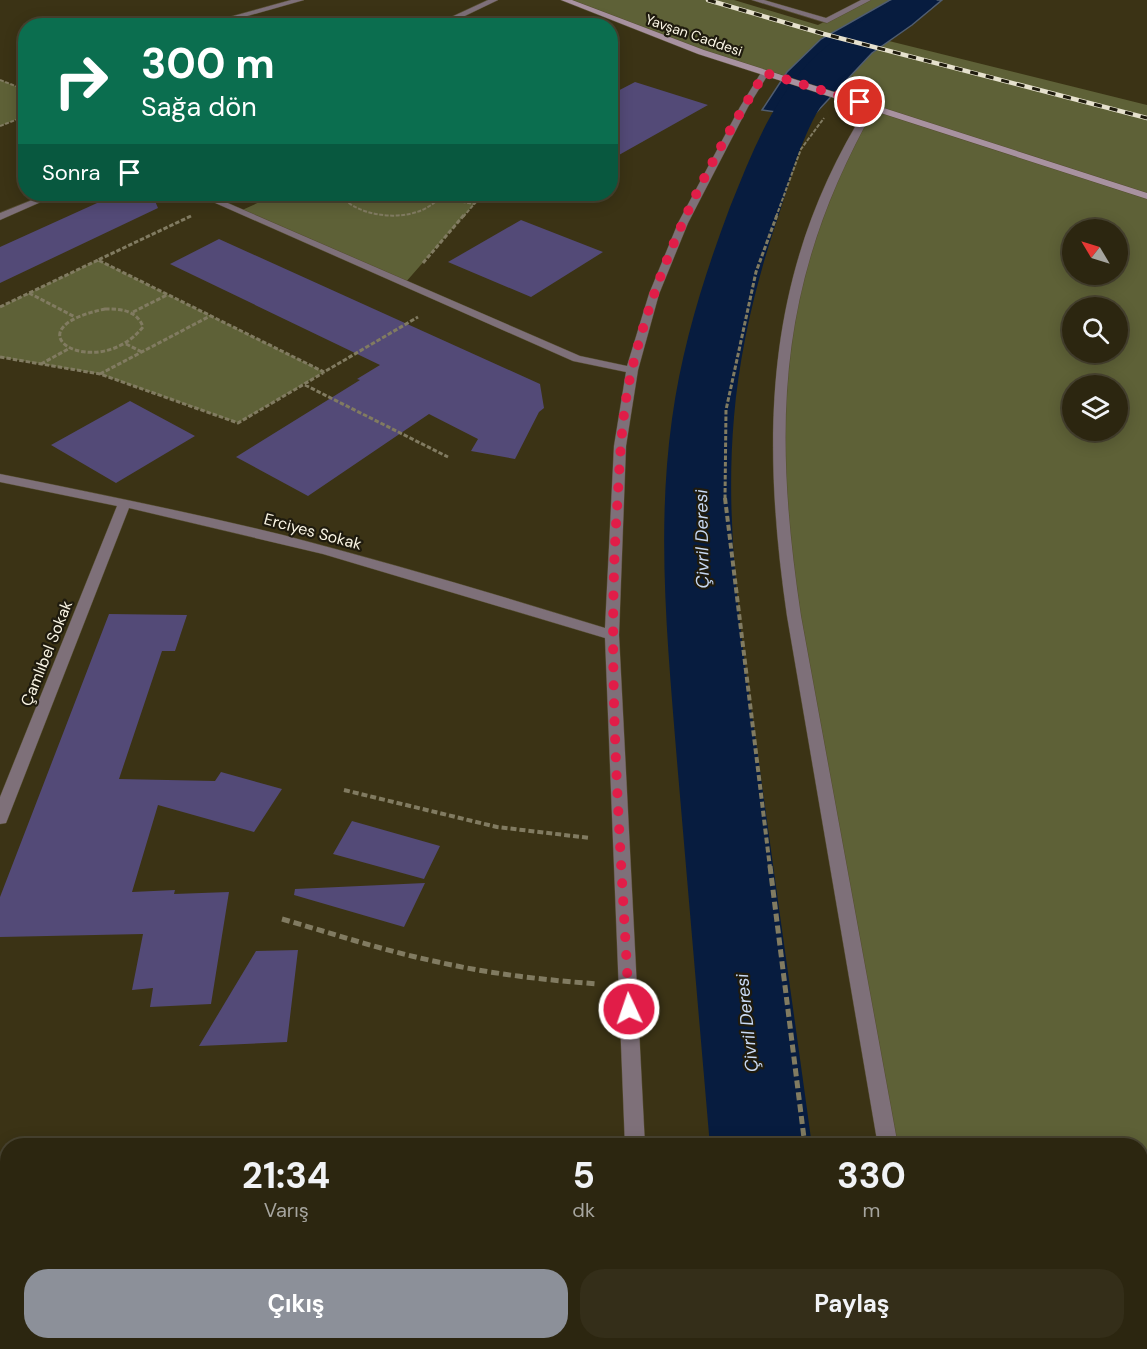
<!DOCTYPE html>
<html lang="tr">
<meta charset="utf-8">
<style>
body{margin:0;font-family:"DM Sans",sans-serif;background:#342e19;color:#f1f3f6;height:100vh;display:flex;flex-direction:column;font-size:22px;white-space:nowrap}
*{box-sizing:border-box;margin:0}
p{font-size:20px;color:#a6a59f}
.icon{flex:none;width:33px;height:33px;fill:none;stroke:currentColor;stroke-width:2;stroke-linecap:round;stroke-linejoin:round}
.map{position:relative;flex:1;overflow:hidden}
.details{position:absolute;left:0px;top:1138px;width:1148px;height:212px;display:flex;flex-direction:column;background:#2c2610;border-radius:24px 24px 0 0;box-shadow:0 3px 15px #0003,0 0 0 2px #484330}
.details>*{flex:none}
.hud{position:absolute;left:18px;top:18px;width:600px;height:183px;border-radius:24px;box-shadow:0 3px 15px #0003,0 0 0 2px #484330;background:#0b6e4f;color:#fff;overflow:hidden}
.needle{width:39px;rotate:308deg}
.fabs{position:absolute;left:1062px;top:219px;display:grid;gap:12px}
.fabs a{display:grid;place-items:center;width:66px;height:66px;border-radius:50%;background:#2c2610;box-shadow:0 3px 15px #0003,0 0 0 2px #484330;font-size:30px}
.pin{position:absolute;display:grid;place-items:center;width:51px;height:51px;color:#fff;margin:-26px;border:3px solid #fff;border-radius:50%;box-shadow:0 2px 6px #0007}
.me{position:absolute;width:66px;margin:-33px;rotate:357deg;stroke-linejoin:round;filter:drop-shadow(0 0 4px #0008)}
.turn{display:flex;align-items:center;gap:21px;height:126px;padding:0 24px;font-size:27px}
.turn .icon{width:78px;height:78px;stroke-width:2.5}
.turn b{display:block;font-size:42px;line-height:51px}
.then{display:flex;align-items:center;height:57px;padding:0 24px;background:#0003;gap:12px;font-size:22px}
.eta{display:flex;justify-content:space-evenly;align-items:center;height:102px;text-align:center}
.eta b{font-size:36px;font-weight:700;line-height:42px}
.primary-button{display:flex;gap:12px;margin-top:auto;padding:12px 24px}
.primary-button a{flex:1;height:69px;border-radius:24px;background:#8c9099;color:#fff;font-size:24px;font-weight:700;line-height:69px;text-align:center}
.primary-button a+a{background:#342e19;color:#f1f3f6}
.map>svg:first-child{display:block}
.green{fill:#5e6137;fill-rule:evenodd}
.water{fill:#071c3f;stroke:#505d70;stroke-width:1.5}
.lines{fill:none;stroke-linecap:round;stroke-linejoin:round}
.river{fill:#071c3f;fill-rule:evenodd}
.building{fill:#534a77}
.lane-casing{stroke:#564e32;stroke-width:1}
.street-casing{stroke:#564e32;stroke-width:1}
.secondary-casing{stroke:#564e32;stroke-width:1}
.path-far3{stroke:#817b61;stroke-width:2;stroke-dasharray:4 1.5;stroke-linecap:butt}
.path-far2{stroke:#817b61;stroke-width:3;stroke-dasharray:4.5 2;stroke-linecap:butt}
.path-far1{stroke:#817b61;stroke-width:4;stroke-dasharray:6 3;stroke-linecap:butt}
.path{stroke:#817b61;stroke-width:5;stroke-dasharray:8 4;stroke-linecap:butt}
.lane{fill:#7e7079;fill-rule:evenodd}
.street{fill:#7e7079;fill-rule:evenodd}
.secondary{fill:#a892a0;fill-rule:evenodd}
.rail-casing{stroke:#e6e1ce;stroke-width:4.5}
.rail{stroke:#1f1b0e;stroke-width:3;stroke-dasharray:8;stroke-linecap:butt}
.route{stroke:#e11d48;stroke-width:10;stroke-dasharray:0 18}
.labels{text-anchor:middle;stroke-width:4.5;stroke-linejoin:round;paint-order:stroke}
.far-street-label{font-size:14px;fill:#faf5e4;stroke:#1f1b0e}
.street-label{font-size:16px;fill:#faf5e4;stroke:#1f1b0e}
.water-label{font-size:18px;font-style:italic;fill:#c8d9f4;stroke:#1f1b0e}
</style>
<div class="map">
<svg width="1147" height="1349" viewBox="0 0 1147 1349">
<rect width="100%" height="100%" fill="#3b3315"/>
<path class="green" d="M565,0H734L818,25L867,0H890L821,39L782,78Z
M889,41L1147,105V1349H924L923,1343L1140,1342V1146H888L785,553L781,389L809,238L872,106L833,94L872,53ZM1072,230H1118V274H1072ZM1072,308H1118V352H1072ZM1072,386H1118V430H1072Z
M0,80L26,90L25,116L0,126Z
M277,194H483L405,283L240,211Z
M98,260L324,372L238,423L100,374L0,357V307Z"/>
<path class="water" d="M890,0H942L912,25L872,53L812,117L762,110L787,72L821,39Z"/>
<g class="lines">
<path class="river" d="M892,0H937L931,8C896,35 855,58 829,94C804,127 793,172 780,211C757,278 740,347 734,417C723,542 746,668 763,792C779,910 796,1028 812,1146H710C699,1018 688,890 677,761C668,648 656,533 672,419C682,346 704,276 730,207C750,158 769,107 805,67C829,40 862,21 892,0Z
M725,1342H839L840,1349H726Z"/>
</g>
<path class="building" d="M635,82L708,105L610,160V95Z
M117,194H152L158,208L0,283V247Z
M521,220L603,252L531,297L448,262Z
M219,239L540,384L544,408L539,412L515,459L471,451L478,439L429,414L308,496L236,457L360,380L357,379L380,365L170,264Z
M130,401L195,436L116,483L51,445Z
M109,614L187,615L175,651H162L119,779L215,781L221,772L282,789L254,832L158,805L132,892L175,890L174,894L229,892L211,1004L150,1007L153,988L132,990L143,934L0,937V897Z
M352,821L440,846L424,879L333,854Z
M425,883L404,927L294,895L295,889Z
M298,950L287,1042L199,1046L256,951Z"/>
<g class="lines">
<g class="lane-casing">
<path id="lane" d="M291,0H304L212,26H197Z"/>
</g>
<g class="street-casing">
<path id="street" d="M488,0H498L444,26H432Z
M752,0H764L826,18L861,0H871L827,23Z
M765,70L769,73L748,107L688,223L659,294L638,370L626,446L619,635L645,1146H625L605,638L323,554L129,508L8,818L6,823L0,824V797L117,506L0,482V474C95,493 188,512 283,535C391,563 498,595 605,628L614,446L626,372L573,361L195,194H207L580,356L627,366L649,294L678,223L740,107L762,71Z
M869,104L876,106C777,279 772,423 801,616L898,1146H878L787,616C760,430 765,267 869,104Z
M47,194H59L0,220V213Z
M633,1342H655L656,1349H634Z
M912,1342H934L935,1349H913Z"/>
</g>
<g class="secondary-casing">
<path id="secondary" d="M561,0H572L704,50L1147,193V199L698,54Z"/>
</g>
<path class="path-far3" d="M0,80L26,90
M0,126L26,116
M344,194V199C367,221 423,223 442,194
M440,198L474,204
M463,217L483,194
M776,217L801,149L824,118"/>
<path class="path-far2" d="M191,216L98,260L324,372L418,317
M423,263L464,215
M29,293L75,317
M0,307L98,260
M105,309C121,309 137,310 143,327C97,384 4,330 105,309Z
M133,312L167,295
M126,344L142,352
M0,357L100,374L238,423L323,373
M41,364L70,348
M100,374L210,316
M305,385L448,457
M725,499L726,410L756,272L777,215"/>
<path class="path-far1" d="M725,498L770,868
M344,790L497,827L590,838"/>
<path class="path" d="M770,866L805,1146
M282,919C334,934 385,951 438,962C491,974 544,980 598,984
M830,1342L831,1349"/>
<use href="#lane" class="lane"/>
<use href="#street" class="street"/>
<use href="#secondary" class="secondary"/>
<g class="rail-casing">
<path id="rail" d="M708,0L824,34L1147,118"/>
</g>
<use href="#rail" class="rail"/>
</g>
<g class="lines">
<path class="route" d="M629,1009C621,842 606,675 617,509C620,462 621,414 632,369C657,264 707,163 765,73L860,102"/>
</g>
<g class="labels">
<g class="far-street-label">
<text transform="translate(694 35) rotate(19)" y="5">Yavşan Caddesi</text>
</g>
<g class="street-label">
<text transform="translate(313 531) rotate(15)" y="6">Erciyes Sokak</text>
<text transform="translate(46 653) rotate(-68)" y="6">Çamlıbel Sokak</text>
</g>
<g class="water-label">
<text transform="translate(702 539) rotate(-91)" y="6">Çivril Deresi</text>
<text transform="translate(747 1023) rotate(-96)" y="6">Çivril Deresi</text>
</g>
</g>
</svg>
<div class="fabs">
<a><svg class="needle" viewBox="-14 -14 28 28"><path d="M0-13l5 13h-10z" fill="#e53935"/><path d="M0 13l5-13h-10z" fill="#a6a59f"/></svg></a>
<a><svg class="icon" aria-label="search" viewBox="0 0 24 24"><circle cx="10" cy="10" r="6"/><path d="M15 15l6 6"/></svg></a>
<a><svg class="icon" aria-label="layers" viewBox="0 0 24 24"><path d="M12 4l9 5-9 5-9-5zM3 14l9 5 9-5"/></svg></a>
</div>
<div class="pin" style="left:860px;top:102px;background:#d93025"><svg class="icon" aria-label="arrive" viewBox="0 0 24 24"><path d="M6 21V4h12l-3 4 3 4H6"/></svg></div>
<svg class="me" style="left:629px;top:1009px" viewBox="-20 -20 40 40"><circle r="17" fill="#e11d48" stroke="#fff" stroke-width="3"/><path d="M0-11L8 9 0 5-8 9z" fill="#fff"/></svg>
<div class="hud">
<div class="turn"><svg class="icon" aria-label="right" viewBox="0 0 24 24"><path d="M7 20v-9h11M14 6l5 5-5 5"/></svg><div><b>300 m</b>Sağa dön</div></div>
<div class="then">Sonra<svg class="icon" aria-label="arrive" viewBox="0 0 24 24"><path d="M6 21V4h12l-3 4 3 4H6"/></svg></div>
</div>
<section class="details">
<div class="eta">
<div><b>21:34</b><p>Varış</p></div>
<div><b>5</b><p>dk</p></div>
<div><b>330</b><p>m</p></div>
</div>
<div class="primary-button"><a>Çıkış</a><a>Paylaş</a></div>
</section>
</div>
